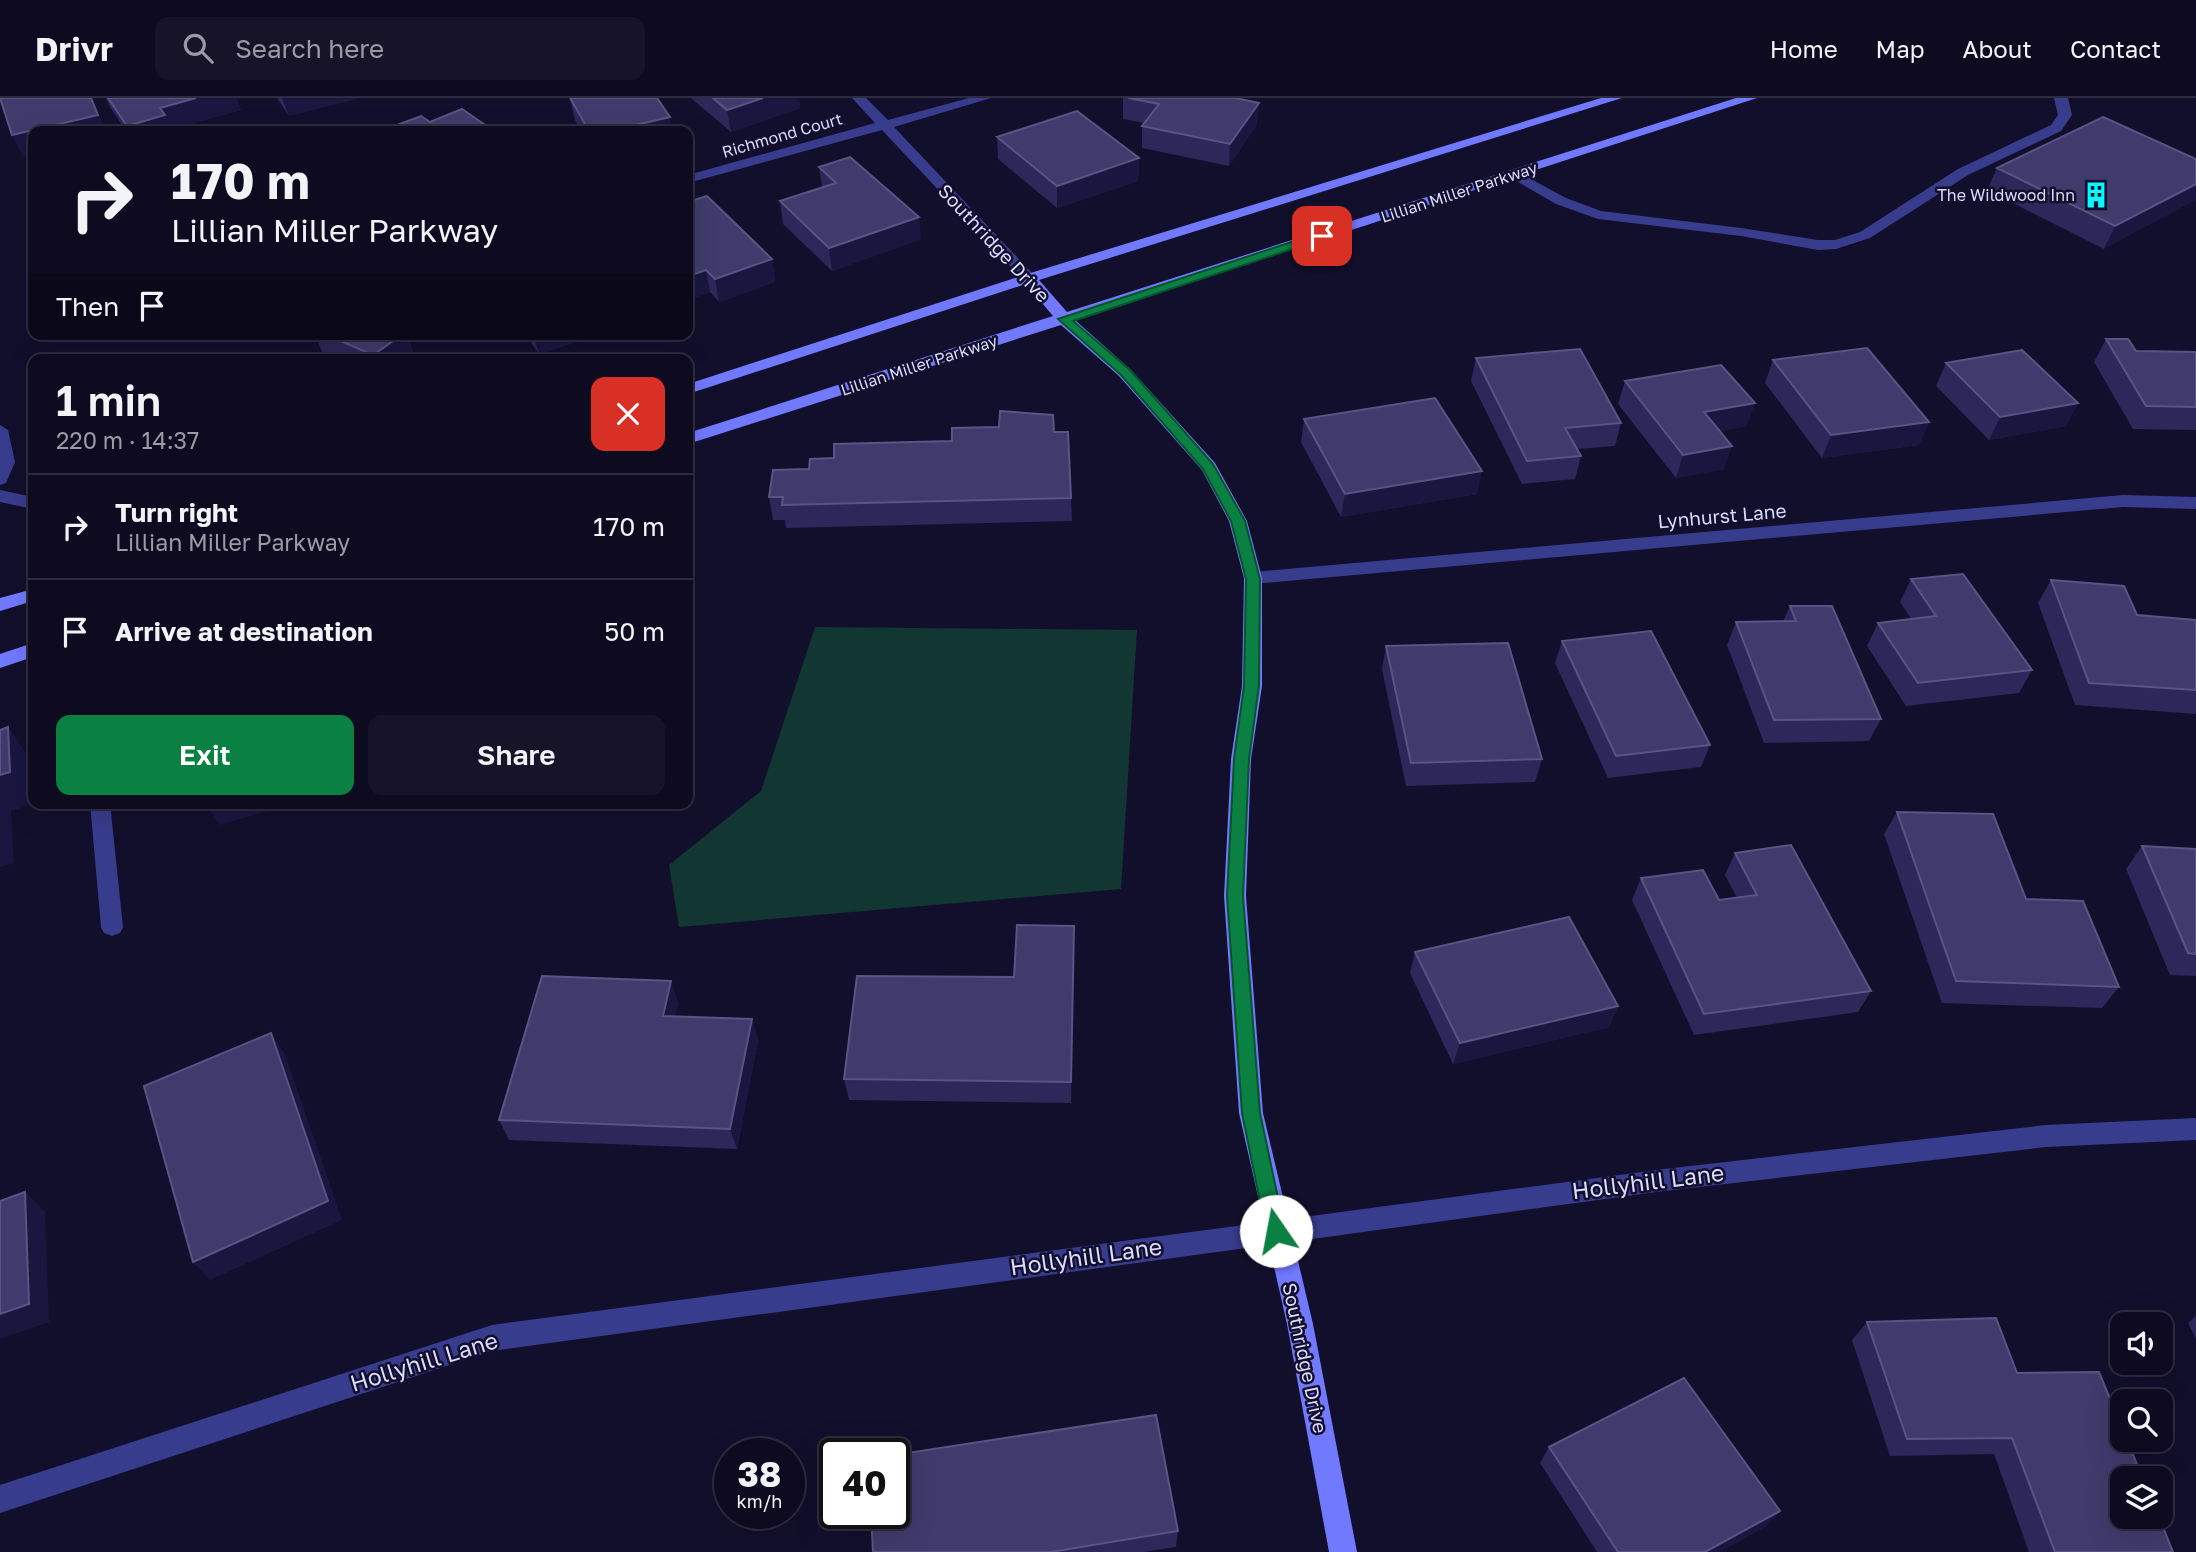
<!DOCTYPE html>
<meta charset="utf-8">
<style>
body{margin:0;font-family:"Golos Text",sans-serif;background:#17142a;color:#f1f3f6;height:100vh;display:flex;flex-direction:column;font-size:26px;white-space:nowrap}
*{box-sizing:border-box;margin:0}
p{font-size:23px;color:#9b9ba5}
.icon{flex:none;width:38px;height:38px;fill:none;stroke:currentColor;stroke-width:2;stroke-linecap:round;stroke-linejoin:round}
.map{position:relative;flex:1;overflow:hidden}
.drawer{position:absolute;left:28px;top:256px;width:665px;height:455px;display:flex;flex-direction:column;background:#0e0b21;border-radius:14px;box-shadow:0 7px 28px #0002,0 0 0 2px #2e2b3f}
.drawer>*{flex:none}
.top-card{position:absolute;left:28px;top:28px;width:665px;height:214px;border-radius:14px;box-shadow:0 7px 28px #0002,0 0 0 2px #2e2b3f;background:#0e0b21;color:#f1f3f6;overflow:hidden}
.fabs{position:absolute;left:2110px;top:1214px;display:grid;gap:14px}
.fabs a{display:grid;place-items:center;width:63px;height:63px;border-radius:14px;background:#0e0b21;box-shadow:0 7px 28px #0002,0 0 0 2px #2e2b3f;font-size:35px}
.speed{position:absolute;left:714px;top:1340px;display:flex;gap:14px;font-size:35px;font-weight:700;text-align:center}
.speed>*{display:grid;place-content:center;width:91px;height:91px;border-radius:50%;background:#0e0b21;box-shadow:0 7px 28px #0002,0 0 0 2px #2e2b3f;line-height:1}
.speed small{font-size:18px;font-weight:400}
.speed .limit{border:4px solid #111;border-radius:10px;background:#fff;color:#111}
.pin{position:absolute;display:grid;place-items:center;width:60px;height:60px;color:#fff;margin:-30px;border-radius:14px;box-shadow:0 4px 10px #0006}
.me{position:absolute;width:77px;margin:-38px;rotate:348deg;stroke-linejoin:round;filter:drop-shadow(0 0 5px #0008)}
.turn{display:flex;align-items:center;gap:24px;height:147px;padding:0 28px;font-size:32px}
.turn .icon{width:91px;height:91px;stroke-width:2.5}
.turn b{display:block;font-size:49px;line-height:60px}
.then{display:flex;align-items:center;height:66px;padding:0 28px;background:#0003;gap:14px;font-size:26px}
.round{display:grid;place-items:center;flex:none;width:74px;height:74px;border-radius:14px;background:#17142a}
.overview{display:flex;align-items:center;justify-content:space-between;height:119px;padding:0 28px}
h1{font-size:42px;font-weight:600;line-height:52px}
.primary-button{display:flex;gap:14px;margin-top:auto;padding:14px 28px}
.primary-button a{flex:1;height:80px;border-radius:14px;background:#0b8043;color:#fff;font-size:28px;font-weight:600;line-height:80px;text-align:center}
.primary-button a+a{background:#17142a;color:#f1f3f6}
ul{padding:0;list-style:none}
li{display:flex;align-items:center;gap:21px;height:105px;padding:0 28px;border-top:2px solid #2e2b3f}
li div{flex:1}
li b{display:block;font-size:26px}
li em{font-style:normal}
header{display:flex;align-items:center;gap:42px;box-sizing:border-box;height:98px;padding:0 35px;background:#0e0b21;border-bottom:2px solid #2e2b3f}
header strong{font-size:33px}
nav{display:flex;gap:38px;margin-inline-start:auto;font-size:24px}
.search{width:490px;height:63px;background:#17142a;display:flex;align-items:center;gap:18px;box-sizing:border-box;padding:0 24px;border-radius:14px;color:#9b9ba5;font-size:26px}
.map>svg:first-child{display:block}
.green{fill:#123632}
.lines{fill:none;stroke-linecap:round;stroke-linejoin:round}
.lane{fill:#383c8d;fill-rule:evenodd}
.street{fill:#383c8d;fill-rule:evenodd}
.secondary{fill:#7179ff;fill-rule:evenodd}
.wall{fill:#2d275a}
.shaded-wall{fill:#1a1640}
.building{fill:#403b6c;stroke:#585483;stroke-width:2}
.route{fill:#0b8043;stroke:#07532c;stroke-width:2}
.labels{text-anchor:middle;stroke-width:5;stroke-linejoin:round;paint-order:stroke}
.far-street-label{font-size:16px;fill:#dbdaff;stroke:#120f2c}
.far-poi-label{font-size:16px;fill:#dbdaff;stroke:#120f2c;text-anchor:end}
.street-label{font-size:19px;fill:#dbdaff;stroke:#120f2c}
.near-street-label{font-size:23px;fill:#dbdaff;stroke:#120f2c}
</style>
<header>
<strong>Drivr</strong>
<div class="search"><svg class="icon" aria-label="search" viewBox="0 0 24 24"><circle cx="10" cy="10" r="6"/><path d="M15 15l6 6"/></svg>Search here</div>
<nav><a>Home</a><a>Map</a><a>About</a><a>Contact</a></nav>
</header>
<div class="map">
<svg width="2196" height="1454" viewBox="0 0 2196 1454">
<rect width="100%" height="100%" fill="#120f2c"/>
<path class="green" d="M815,529L1137,532L1121,791L679,829L669,767L761,693Z"/>
<g class="lines">
<path class="lane" d="M2054,0H2068L2072,17L2061,33L1968,77L1870,140L1836,151L1818,152L1741,138L1598,121L1556,106L1506,77L1518,74L1566,100L1601,113L1741,130L1818,142H1835L1860,134L1958,71L2051,27L2058,17Z
M0,327L8,332L15,364L6,385L0,387Z
M0,392L33,399V411L0,404Z
M90,705H110L123,829L120,835L112,838L104,835L101,829Z"/>
<path class="street" d="M852,0H866L888,22L969,0H991L894,29L1034,177V183H1024L882,32L688,85V77L875,25Z
M2123,397L2196,399V411L2123,409L1253,486L1244,480L1253,474Z
M2196,1020V1042L2046,1049L1664,1093L492,1253L0,1415V1387L492,1227L1664,1071L2046,1027Z"/>
<path class="secondary" d="M1601,0H1622L1039,182L1067,214L1736,0H1757L1075,222L1131,272L1215,365L1247,423L1262,480V588L1251,661L1246,798L1263,1015L1313,1226L1357,1454H1329L1287,1226L1239,1015L1224,798L1231,661L1242,588L1244,480L1229,423L1202,372L1119,278L1061,227L688,346V335L1053,218L1026,186L688,296V286L1024,177Z
M33,491V503L0,513V500Z
M33,545V559L0,570V556Z"/>
</g>
<path class="wall" d="M106,0H236L241,12L171,31L172,33H126L110,9Z
M277,0H360L289,18Z
M570,0L672,33H581L575,22Z
M691,0H799L800,10L731,34Z
M1123,0H1235L1257,26L1229,68L1142,50V28L1145,25L1123,21Z
M997,39L1139,60L1138,83L1057,110L998,61Z
M2196,61L2104,151L1987,92L1997,70Z
M819,69L921,141L832,173L783,126L780,103L822,89Z
M688,104L772,161L775,184L719,204L710,194L688,202Z
M315,236H422L410,245L414,257L409,261H338L322,254Z
M525,236H601L539,256Z
M2106,241L2136,253L2196,254V332L2133,331L2094,264Z
M1476,260L1621,325L1615,348L1577,351L1581,358L1575,381L1522,386L1471,283Z
M1773,262L1929,324L1919,347L1822,360L1765,285Z
M1946,265L2078,305L2066,328L1989,342L1936,288Z
M1625,283L1747,328L1720,333L1724,371L1676,380L1618,306Z
M1304,321L1477,396L1341,419L1301,344Z
M1054,334L1071,400L1072,423L786,430L785,422H773L769,399L809,371L834,360L952,343Z
M1911,481L2032,572L2019,595L1906,608L1867,548L1878,525L1911,521L1900,504Z
M2051,482L2137,517L2196,522V616L2075,607L2038,505Z
M1790,508L1881,621L1869,643L1764,645L1727,547L1736,524L1783,523Z
M1562,543L1710,647L1701,669L1608,680L1555,565Z
M1386,548L1542,661L1535,684L1406,688L1382,571Z
M1897,714L2026,801L2119,889L2102,910L1942,905L1884,736Z
M2142,748L2196,751V878L2170,877L2126,771Z
M1735,755L1871,893L1858,914L1694,937L1632,802L1641,780L1719,802L1737,800L1725,777Z
M1074,828L1071,1005L849,1002L844,981L1014,879Z
M1415,854L1618,908L1609,929L1453,966L1410,875Z
M678,904L675,918L752,921L758,942L737,1051L509,1042L499,1022Z
M2196,1218V1241L2188,1225Z
M1867,1224L2017,1275L2173,1454H2029L1994,1356L1890,1358L1852,1242Z
M1549,1349L1780,1413L1766,1428L1719,1454H1597L1540,1365Z
M1178,1433L1176,1449L1143,1454H873Z"/>
<path class="shaded-wall" d="M92,0L106,33H33V57L23,59L12,37Z
M196,0H236L241,12L171,31L172,33H129L127,28L160,10Z
M282,0H360L289,18Z
M763,0H799L800,10L731,34L727,12Z
M1259,5L1257,26L1229,68L1230,46Z
M670,19L672,33H637L636,27Z
M1139,60L1138,83L1057,110V88Z
M2196,86V102L2104,151L2115,128Z
M919,119L921,141L832,173L829,150Z
M772,161L775,184L719,204L715,181Z
M706,172L710,194L688,202V178Z
M395,236H422L410,245L414,257L409,261H375L373,257Z
M533,236H601L539,256Z
M1755,305L1747,328L1697,337L1704,314Z
M2078,305L2066,328L1989,342L2000,319Z
M1929,324L1919,347L1822,360L1831,337Z
M1732,348L1724,371L1676,380L1683,357Z
M1482,373L1477,396L1341,419L1345,396Z
M8,629L31,662L34,706L11,713L14,765L0,769V677Z
M193,705H205L195,708Z
M206,705H296L219,727Z
M1074,828V849L1071,1005V984Z
M671,883L678,904L670,939L663,918Z
M1618,908L1609,929L1453,966L1460,945Z
M752,921L758,942L737,1051L730,1031Z
M271,935L285,956L342,1122L210,1182L193,1164Z
M25,1094L45,1114L49,1224L0,1241V1216Z
M1780,1413L1766,1428L1719,1454H1705Z"/>
<path class="building" d="M0,0H91L98,17L12,37Z
M108,0H196L160,10L165,17L127,28Z
M570,0H657L670,19L636,27L640,33H589Z
M713,0H763L727,12Z
M1128,0H1235L1259,5L1230,46L1142,28L1159,6Z
M462,11L494,33H381L421,18L430,24Z
M1077,13L1139,60L1057,88L997,39Z
M2103,19L2196,61V86L2115,128L1997,70Z
M850,59L919,119L829,150L780,103L836,85L819,69Z
M707,98L772,161L715,181L706,172L688,178V104Z
M325,236H403L373,257Z
M2106,241H2128L2136,253L2196,254V309L2146,308Z
M1867,250L1929,324L1831,337L1773,262Z
M1580,251L1621,325L1565,330L1581,358L1527,363L1476,260Z
M2022,252L2078,305L2000,319L1946,265Z
M1721,267L1755,305L1704,314L1732,348L1683,357L1625,283Z
M1435,300L1482,373L1345,396L1304,321Z
M1000,313L1053,317L1054,334H1068L1071,400L782,407L783,399H769L773,372L809,371L810,361L834,360V346L952,343V330L999,329Z
M1963,476L2032,572L1918,585L1878,525L1936,518L1911,481Z
M2051,482L2124,488L2137,517L2196,522V592L2089,585Z
M1790,508H1832L1881,621L1774,622L1736,524L1796,523Z
M1651,533L1710,647L1616,658L1562,543Z
M1508,545L1542,661L1411,665L1386,548Z
M8,629L10,674L0,677V632Z
M1897,714L1993,716L2026,801L2083,803L2119,889L1956,883Z
M1791,747L1871,893L1704,916L1641,780L1703,772L1719,802L1757,797L1735,755Z
M2142,748L2196,751V856L2188,855Z
M1569,819L1618,908L1460,945L1415,854Z
M1017,827L1074,828L1071,984L844,981L857,878L1014,879Z
M542,878L671,883L663,918L752,921L730,1031L499,1022Z
M271,935L328,1103L193,1164L144,988Z
M25,1094L29,1206L0,1216V1103Z
M1996,1220L2017,1275L2099,1274L2123,1332V1342H2127L2143,1381H2123V1419H2159L2173,1454H2055L2012,1340L1907,1341L1867,1224Z
M1684,1280L1780,1413L1705,1454H1618L1549,1349Z
M1156,1317L1178,1433L1051,1454H873L871,1416H894V1357Z"/>
<path class="route" d="M1322,134L1326,135V140L1073,223L1130,272L1213,366L1245,423L1260,481L1259,588L1249,661L1243,798L1260,1015L1285,1133L1282,1139L1276,1142L1269,1139L1266,1133L1242,1015L1227,798L1234,661L1244,588L1246,481L1231,423L1203,371L1121,277L1058,221Z"/>
<defs>
<g id="building-bare" transform="scale(2.1)"><path d="M-4-6H4V6H1V3H-1V6H-4ZM-2.5-4.3h1.7v1.8h-1.7ZM.8-4.3h1.7v1.8H.8ZM-2.5-1h1.7V.8h-1.7ZM.8-1h1.7V.8H.8Z" fill="#06faff" stroke="#120f2c" stroke-width="2.5" paint-order="stroke"/></g>
</defs>
<g fill-rule="evenodd">
<use href="#building-bare" x="2096" y="97"/>
</g>
<g class="labels">
<g class="far-street-label">
<text transform="translate(782 37) rotate(-16)" y="6">Richmond Court</text>
<text transform="translate(1459 94) rotate(-18)" y="6">Lillian Miller Parkway</text>
<text transform="translate(919 267) rotate(-18)" y="6">Lillian Miller Parkway</text>
</g>
<g class="far-poi-label">
<text x="2075" y="103">The Wildwood Inn</text>
</g>
<g class="street-label">
<text transform="translate(994 145) rotate(47)" y="7">Southridge Drive</text>
<text transform="translate(1722 418) rotate(-5)" y="7">Lynhurst Lane</text>
<text transform="translate(1305 1260) rotate(78)" y="7">Southridge Drive</text>
</g>
<g class="near-street-label">
<text transform="translate(1648 1084) rotate(-7)" y="8">Hollyhill Lane</text>
<text transform="translate(1086 1159) rotate(-8)" y="8">Hollyhill Lane</text>
<text transform="translate(424 1264) rotate(-17)" y="8">Hollyhill Lane</text>
</g>
</g>
</svg>
<div class="fabs">
<a><svg class="icon" aria-label="sound" viewBox="0 0 24 24"><path d="M4 9h4l5-4v14l-5-4H4zM17 9q2 3 0 6"/></svg></a>
<a><svg class="icon" aria-label="search" viewBox="0 0 24 24"><circle cx="10" cy="10" r="6"/><path d="M15 15l6 6"/></svg></a>
<a><svg class="icon" aria-label="layers" viewBox="0 0 24 24"><path d="M12 4l9 5-9 5-9-5zM3 14l9 5 9-5"/></svg></a>
</div>
<div class="speed"><div>38<small>km/h</small></div><div class="limit">40</div></div>
<div class="pin" style="left:1322px;top:138px;background:#d93025"><svg class="icon" aria-label="arrive" viewBox="0 0 24 24"><path d="M6 21V4h12l-3 4 3 4H6"/></svg></div>
<svg class="me" style="left:1276px;top:1133px" viewBox="-20 -20 40 40"><circle r="19" fill="#fff"/><path d="M0-13L10 11 0 6-10 11z" fill="#0b8043"/></svg>
<div class="top-card">
<div class="turn"><svg class="icon" aria-label="right" viewBox="0 0 24 24"><path d="M7 20v-9h11M14 6l5 5-5 5"/></svg><div><b>170 m</b>Lillian Miller Parkway</div></div>
<div class="then">Then<svg class="icon" aria-label="arrive" viewBox="0 0 24 24"><path d="M6 21V4h12l-3 4 3 4H6"/></svg></div>
</div>
<section class="drawer">
<div class="overview"><div><h1>1 min</h1><p>220 m · 14:37</p></div><a class="round" style="background:#d93025;color:#fff"><svg class="icon" aria-label="close" viewBox="0 0 24 24"><path d="M6 6l12 12M18 6L6 18"/></svg></a></div>
<ul>
<li><svg class="icon" aria-label="right" viewBox="0 0 24 24"><path d="M7 20v-9h11M14 6l5 5-5 5"/></svg><div><b>Turn right</b><p>Lillian Miller Parkway</p></div><em>170 m</em></li>
<li><svg class="icon" aria-label="arrive" viewBox="0 0 24 24"><path d="M6 21V4h12l-3 4 3 4H6"/></svg><div><b>Arrive at destination</b></div><em>50 m</em></li>
</ul>
<div class="primary-button"><a>Exit</a><a>Share</a></div>
</section>
</div>
